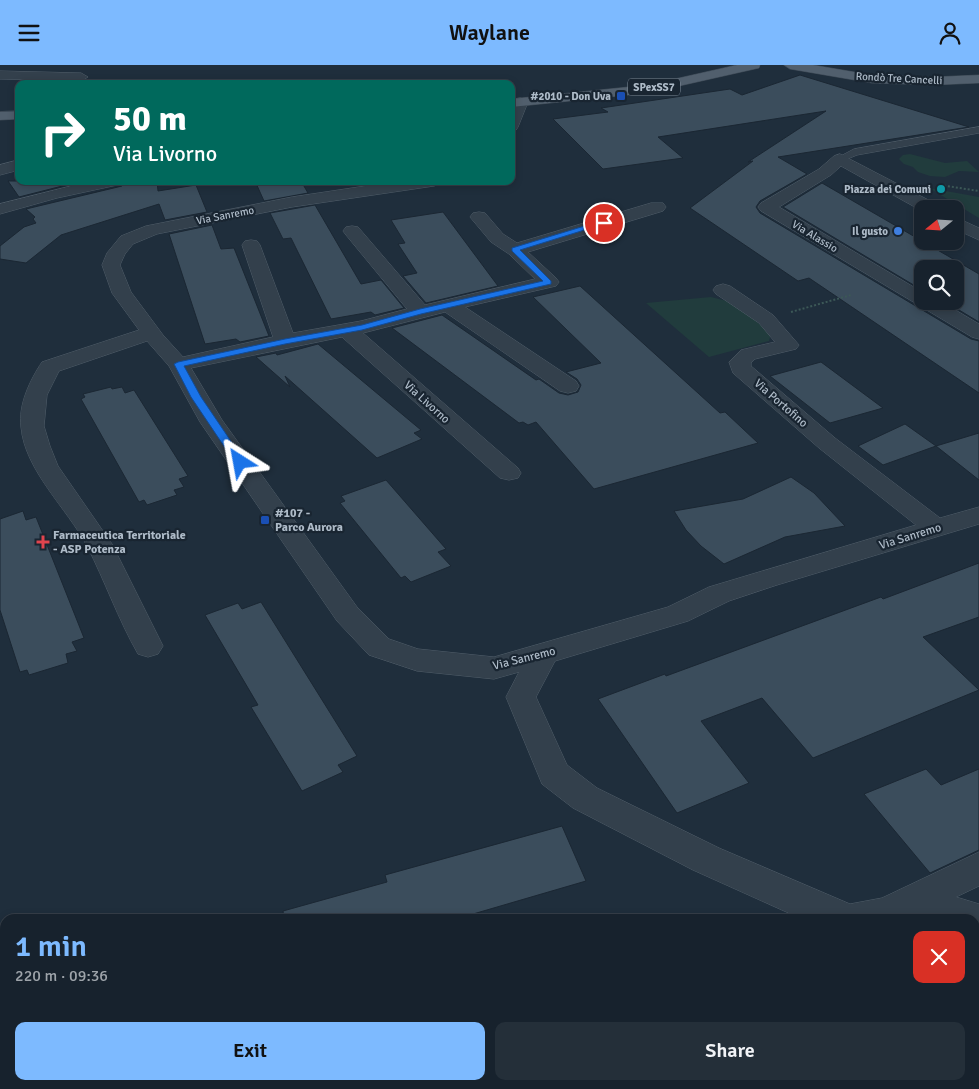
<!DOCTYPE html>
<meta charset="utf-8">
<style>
body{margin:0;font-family:Signika,sans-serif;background:#242f39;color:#f1f3f6;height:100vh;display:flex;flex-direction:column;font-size:19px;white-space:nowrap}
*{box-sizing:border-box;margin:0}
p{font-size:16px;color:#9ea4aa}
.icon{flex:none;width:28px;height:28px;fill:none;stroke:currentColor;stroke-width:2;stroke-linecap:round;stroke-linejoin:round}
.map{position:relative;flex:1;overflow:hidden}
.sheet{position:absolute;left:0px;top:849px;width:980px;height:176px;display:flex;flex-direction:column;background:#17222d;border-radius:15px 15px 0 0;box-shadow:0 2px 8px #0003,0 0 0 1px #363f49}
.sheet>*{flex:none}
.banner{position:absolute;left:15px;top:15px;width:500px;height:105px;border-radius:10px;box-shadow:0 2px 8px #0003,0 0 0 1px #363f49;background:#00695c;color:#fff;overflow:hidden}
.needle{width:32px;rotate:252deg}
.controls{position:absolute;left:914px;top:135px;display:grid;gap:10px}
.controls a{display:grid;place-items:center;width:50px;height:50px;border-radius:10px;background:#17222d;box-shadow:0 2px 8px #0003,0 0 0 1px #363f49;font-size:25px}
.pin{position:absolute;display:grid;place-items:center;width:42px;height:42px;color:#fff;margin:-21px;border:2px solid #fff;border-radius:50%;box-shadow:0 1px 5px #0007}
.me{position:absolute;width:55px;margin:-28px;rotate:326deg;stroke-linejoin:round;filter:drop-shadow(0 0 4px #0008)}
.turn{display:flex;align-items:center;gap:18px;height:105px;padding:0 15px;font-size:22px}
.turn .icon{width:65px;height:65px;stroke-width:2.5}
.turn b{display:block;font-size:35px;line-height:42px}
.round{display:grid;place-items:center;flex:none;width:52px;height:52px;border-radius:10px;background:#242f39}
.summary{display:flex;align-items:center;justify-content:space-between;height:85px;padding:0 15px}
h1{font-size:30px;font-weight:600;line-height:38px;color:#7dbaff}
.action{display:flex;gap:10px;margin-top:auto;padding:10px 15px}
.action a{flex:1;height:58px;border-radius:10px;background:#7dbaff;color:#111;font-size:20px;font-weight:600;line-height:58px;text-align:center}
.action a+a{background:#242f39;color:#f1f3f6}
header{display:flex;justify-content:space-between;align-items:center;height:65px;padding:0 15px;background:#7dbaff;color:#111;font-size:22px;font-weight:600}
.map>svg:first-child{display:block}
.green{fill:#213c3d}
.building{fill:#3b4d5c;stroke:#1b2733}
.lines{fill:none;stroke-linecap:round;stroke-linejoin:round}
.lane-casing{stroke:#515e6a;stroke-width:1}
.street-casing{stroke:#515e6a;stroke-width:1}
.primary-casing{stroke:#3d4955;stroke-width:1}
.path{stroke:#3c5857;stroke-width:2;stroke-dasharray:2 2;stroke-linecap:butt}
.lane{fill:#33404c;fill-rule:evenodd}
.street{fill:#33404c;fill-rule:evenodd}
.primary{fill:#515f6d;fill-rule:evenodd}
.route{fill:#1a73e8;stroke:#114b97}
.transit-dot{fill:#1a4fb4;stroke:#192531;stroke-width:2}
.culture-dot{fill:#0f9aa8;stroke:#192531;stroke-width:2}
.shop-dot{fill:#3f7fe0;stroke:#192531;stroke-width:2}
.health-dot{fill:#e0444e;stroke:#192531;stroke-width:2}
.labels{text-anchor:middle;stroke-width:4.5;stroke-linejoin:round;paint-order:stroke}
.far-street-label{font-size:11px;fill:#aebbc8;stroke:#192531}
.shield{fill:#192531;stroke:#818e9b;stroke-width:1}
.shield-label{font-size:11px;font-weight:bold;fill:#aebbc8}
.far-poi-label{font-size:11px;font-weight:bold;fill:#aebbc8;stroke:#192531;text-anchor:end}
.street-label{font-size:12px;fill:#aebbc8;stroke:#192531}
.poi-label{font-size:12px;font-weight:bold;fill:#aebbc8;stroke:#192531;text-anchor:start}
</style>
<header><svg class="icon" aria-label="menu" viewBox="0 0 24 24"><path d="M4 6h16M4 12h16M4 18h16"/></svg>Waylane<svg class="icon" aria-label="person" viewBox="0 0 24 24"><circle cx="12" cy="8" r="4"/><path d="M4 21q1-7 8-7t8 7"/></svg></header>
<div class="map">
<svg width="979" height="1024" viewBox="0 0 979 1024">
<rect width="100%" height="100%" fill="#1f2e3c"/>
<path class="green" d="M910,89L945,98L967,96L979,107L959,106L945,112L930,111L918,107L913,102L904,99L899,94L903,90Z
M929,123L979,132V153Z
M711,232L735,238L771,269L769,276L709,292L646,238Z"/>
<path class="building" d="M800,10L969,62L778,92L807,109L760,136L756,142L760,148L971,274L979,276V328L809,213L798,216L690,143L753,96L748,97L826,46L658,72L683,93L603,104L553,54L608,47L601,43L730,24L742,30Z
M8,116H82L19,132Z
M126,116H157L158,126L196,120L207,147L165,155L159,139L61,170L26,198L0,194V181L24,162L36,158L33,154L35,152L26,144L122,121Z
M255,116H301L308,128L264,136Z
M822,118L979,209V257L944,236H955V204H922V225L783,142Z
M315,140L361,219L381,215L404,243L375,250L371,247L331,254L291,173L283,174L270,148Z
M443,147L498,221L426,238L403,211L417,208L398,179L405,178L391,155Z
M212,160L221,184L234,183L269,271L240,277L236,274L205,279L169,169Z
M580,221L720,348L725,347L758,378L594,424L536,357L528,360L523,357L519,358L392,263L442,250L536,315L539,314L559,328L568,330L578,327L581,320L577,314L566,307L601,298L533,232Z
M318,279L421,365L414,368L422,374L377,393L285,311L290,322L256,292L276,288L277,290Z
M821,297L883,343L830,358L770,311Z
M111,322L112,324L122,322L125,328L134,325L188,411L179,414L184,422L174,425L177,430L147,440L144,435L139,437L81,334L85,332L83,329Z
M905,359L936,381L979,368V415L936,381L883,400L858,381Z
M791,412L814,428L845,461L785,472L724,499L701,481L686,465L674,446L743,434Z
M386,415L446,484L438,487L451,501L411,517L405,511L401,513L340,438L345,436L341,431Z
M23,446L26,455L36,452L84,573L72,577L77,586L66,589L68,598L29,610L27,605L20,607L0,545V454Z
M979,498V552L923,572L979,625L813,693L762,633L701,656L749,718L677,748L598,634L665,609L666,611L881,532L883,534Z
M261,537L357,691L338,700L343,707L302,726L251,642L258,640L205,550L238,538L242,544Z
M926,704L941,720L979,704V785L930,808L864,729Z
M562,761L586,816L456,854H284L283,846L387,817L385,810Z"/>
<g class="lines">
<g class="lane-casing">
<path id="lane" d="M979,62V68L857,90L840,97L835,94L854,84Z"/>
</g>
<g class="street-casing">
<path id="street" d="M0,6L81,8L88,12L81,16L0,14Z
M521,33L528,37L518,62L516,65L511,66V44L516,34Z
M840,89L938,140L940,144H922V146L841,101L831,110L779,142L922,227V236H940L979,259V274L972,272L761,146L758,142L761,138L819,104L834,91Z
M19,95V105L0,110V100Z
M91,116H124L122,119L57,133L0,149V139Z
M399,116H442L440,119L434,121L292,142L157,169L133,179L125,189L120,200L131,227L163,270L183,292L273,272L242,180L245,176L251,175L257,176L260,180L293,268L361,256L407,244L346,170L343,166L346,162L352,161L358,162L425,240L535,214L509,189L491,177L470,152L473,148L479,147L485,148L503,169L517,178L651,138H663L666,142L663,146L528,187L556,213L559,217L556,221L465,242L576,316L579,321L576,326L568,328L560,326L445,247L363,268L518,403L521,408L518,413L509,415L500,413L342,272L191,303L222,355L357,542L389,574L418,584L494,592L668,542L709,522L916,460L819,383L733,308L729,297L741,285L775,277L759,258L716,229L713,225L716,221L723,219L730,221L773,250L799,280L796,284L755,294L751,298V301L835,373L940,453L979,442V459L777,520L729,536L688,556L555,596L536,632L567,700L597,723L719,783L850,839L882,833L979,787V821L956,832L979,839V869L975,870V854H802L693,805L573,743L542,719L506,632L519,607L494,614L417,606L369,590L337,556L200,357L169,301L147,276L59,306L47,330L44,361L50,381L58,401L112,479L163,581L158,589L148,592L138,589C118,554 105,516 87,481C67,443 25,406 21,362C18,340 30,315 42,297L139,265L112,228L102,200L107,188L121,171L146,161L292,132Z
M955,152L979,163V175L955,164Z"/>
</g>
<g class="primary-casing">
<path id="primary" d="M737,0H760L759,3L648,28L511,42V34L648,20Z
M784,0H813L872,10L933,12L979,10V18L933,20L872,18L790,4Z
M19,46V54L0,55V47Z"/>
</g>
<path class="path" d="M940,120L979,126
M791,247L851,230"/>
<use href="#lane" class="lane"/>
<use href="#street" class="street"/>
<use href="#primary" class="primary"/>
</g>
<path class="route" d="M601,156L607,158L520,185L551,216V219L421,249L362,265L285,279L184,301L201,332L245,397L243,399H236L191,332L174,299L178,297L285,274L362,260L420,244L543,216L512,186V183Z"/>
<g class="transit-dot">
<rect x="616" y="26" width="10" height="10" rx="2.5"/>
<rect x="260" y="450" width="10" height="10" rx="2.5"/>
</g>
<circle class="culture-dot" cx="941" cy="124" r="5"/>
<circle class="shop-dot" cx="898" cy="166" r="5"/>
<path class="health-dot" d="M40.5 469.5h5v5h5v5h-5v5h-5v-5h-5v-5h5z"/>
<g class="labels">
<g class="far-street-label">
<text transform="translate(899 13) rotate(3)" y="4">Rondò Tre Cancelli</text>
<text transform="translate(225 150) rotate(-11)" y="4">Via Sanremo</text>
<text transform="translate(815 171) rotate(31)" y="4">Via Alassio</text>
</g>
<rect class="shield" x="628" y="13.5" width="52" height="17" rx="4"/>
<g class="shield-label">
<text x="654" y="26">SPexSS7</text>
</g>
<g class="far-poi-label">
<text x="611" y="35">#2010 - Don Uva</text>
<text x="931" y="128">Piazza dei Comuni</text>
<text x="888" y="170">Il gusto</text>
</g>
<g class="street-label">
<text transform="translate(427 337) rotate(42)" y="4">Via Livorno</text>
<text transform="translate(781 338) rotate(41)" y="4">Via Portofino</text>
<text transform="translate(910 471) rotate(-17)" y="4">Via Sanremo</text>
<text transform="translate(524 593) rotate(-14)" y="4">Via Sanremo</text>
</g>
<g class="poi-label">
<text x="275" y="452">#107 -<tspan x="275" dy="14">Parco Aurora</tspan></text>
<text x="53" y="474">Farmaceutica Territoriale<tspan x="53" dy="14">- ASP Potenza</tspan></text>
</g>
</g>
</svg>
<div class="controls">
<a><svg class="needle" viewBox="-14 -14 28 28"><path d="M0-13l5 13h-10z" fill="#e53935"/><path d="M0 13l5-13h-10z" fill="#9ea4aa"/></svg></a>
<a><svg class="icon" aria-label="search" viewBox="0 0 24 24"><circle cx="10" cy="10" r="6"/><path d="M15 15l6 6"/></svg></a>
</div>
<div class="pin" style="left:604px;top:158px;background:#d93025"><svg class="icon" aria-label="arrive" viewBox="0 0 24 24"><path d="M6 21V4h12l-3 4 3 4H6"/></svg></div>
<svg class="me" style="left:240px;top:397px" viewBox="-20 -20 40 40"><path d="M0-17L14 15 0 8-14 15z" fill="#1a73e8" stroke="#fff" stroke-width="4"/></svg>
<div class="banner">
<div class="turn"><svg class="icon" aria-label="right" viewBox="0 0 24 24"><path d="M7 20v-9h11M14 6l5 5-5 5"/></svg><div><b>50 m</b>Via Livorno</div></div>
</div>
<section class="sheet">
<div class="summary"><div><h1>1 min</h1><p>220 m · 09:36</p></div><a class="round" style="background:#d93025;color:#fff"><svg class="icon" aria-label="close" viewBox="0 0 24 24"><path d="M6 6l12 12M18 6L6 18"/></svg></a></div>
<div class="action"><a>Exit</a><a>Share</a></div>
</section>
</div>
